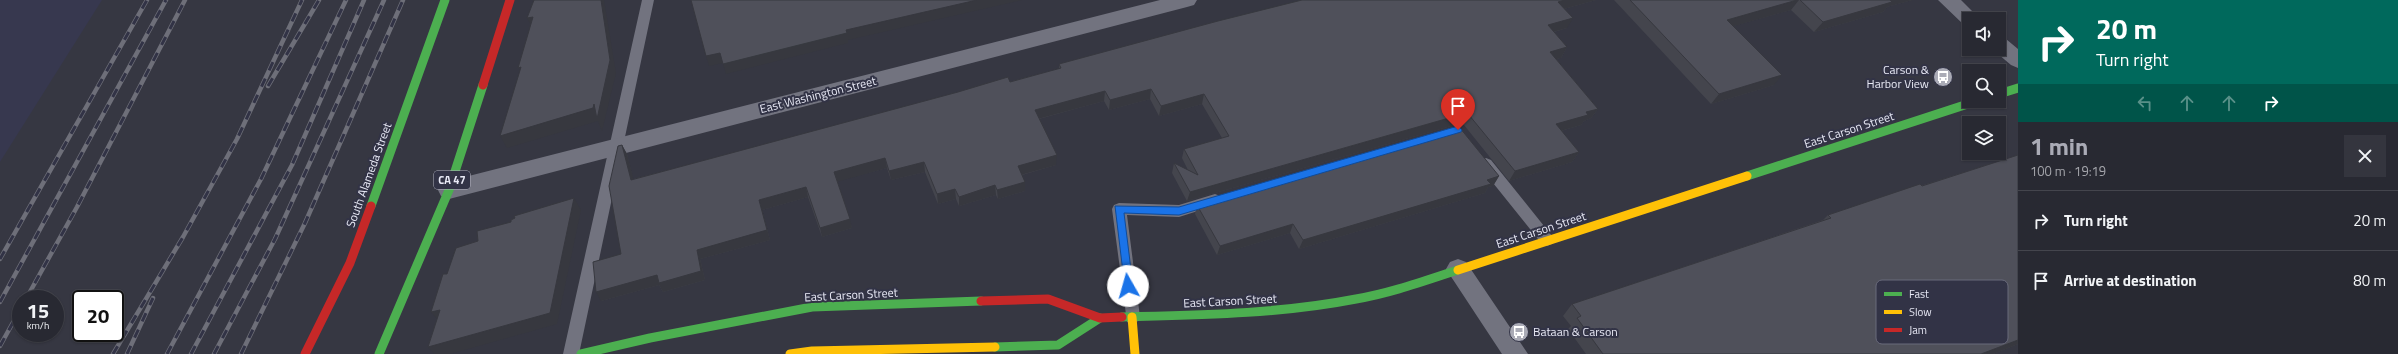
<!DOCTYPE html>
<meta charset="utf-8">
<style>
body{margin:0;font-family:"Titillium Web",sans-serif;background:#34353e;color:#f1f3f6;height:100vh;display:flex;flex-direction:column;font-size:15px;white-space:nowrap}
*{box-sizing:border-box;margin:0}
p{font-size:13px;color:#a5a6ac}
.icon{flex:none;width:22px;height:22px;fill:none;stroke:currentColor;stroke-width:2;stroke-linecap:round;stroke-linejoin:round}
.map{position:relative;flex:1;overflow:hidden}
.sheet{display:flex;flex-direction:column;background:#282932;width:380px}
.sheet>*{flex:none}
.hud{background:#00695c;color:#fff;overflow:hidden}
.controls{position:absolute;left:1962px;top:12px;display:grid;gap:8px}
.controls a{display:grid;place-items:center;width:44px;height:44px;border-radius:0px;background:#282932;box-shadow:0 1px 3px #0004,0 0 0 1px #44454d;font-size:20px}
.speed{position:absolute;left:12px;top:290px;display:flex;gap:8px;font-size:20px;font-weight:700;text-align:center}
.speed>*{display:grid;place-content:center;width:52px;height:52px;border-radius:50%;background:#282932;box-shadow:0 1px 3px #0004,0 0 0 1px #44454d;line-height:1}
.speed small{font-size:10px;font-weight:400}
.speed .limit{border:2px solid #111;border-radius:6px;background:#fff;color:#111}
.pin{position:absolute;display:grid;place-items:center;width:34px;height:34px;color:#fff;margin:-41px -17px;border-radius:50% 50% 50% 0;rotate:-45deg;box-shadow:0 0 4px #0007}
.pin .icon{rotate:45deg}
.me{position:absolute;width:44px;margin:-22px;rotate:353deg;stroke-linejoin:round;filter:drop-shadow(0 0 3px #0008)}
.turn{display:flex;align-items:center;gap:14px;height:84px;padding:0 12px;font-size:18px}
.turn .icon{width:52px;height:52px;stroke-width:2.5}
.turn b{display:block;font-size:28px;line-height:34px}
.lanes{display:flex;align-items:center;height:38px;padding:0 12px;background:#0003;justify-content:center;gap:20px;direction:ltr}
.lanes .off{opacity:.35}
.round{display:grid;place-items:center;flex:none;width:42px;height:42px;border-radius:0px;background:#34353e}
.headline{display:flex;align-items:center;justify-content:space-between;height:68px;padding:0 12px}
h1{font-size:24px;font-weight:700;line-height:30px;color:#aaabb6}
ul{padding:0;list-style:none}
li{display:flex;align-items:center;gap:12px;height:60px;padding:0 12px;border-top:1px solid #44454d}
li div{flex:1}
li b{display:block;font-size:15px}
li em{font-style:normal}
main{display:flex;flex:1;min-height:0}
.map>svg:first-child{display:block}
.built{fill:#37384f}
.lines{fill:none;stroke-linecap:round;stroke-linejoin:round}
.lane{fill:#72737f;fill-rule:evenodd}
.street{fill:#72737f;fill-rule:evenodd}
.fast{stroke:#4caf50;stroke-width:9}
.slow{stroke:#ffc107;stroke-width:9}
.jam{stroke:#c62828;stroke-width:9}
.rail-casing{stroke:#6e6f79;stroke-width:4.5}
.rail{stroke:#323346;stroke-width:3;stroke-dasharray:9;stroke-linecap:butt}
.wall{fill:#44454d}
.shaded-wall{fill:#37383f}
.building{fill:#4f505a;stroke:#37383f}
.route{fill:#1a73e8;stroke:#114b97}
.labels{text-anchor:middle;stroke-width:4;stroke-linejoin:round;paint-order:stroke}
.shield{fill:#323346;stroke:#b1b2c0;stroke-width:1}
.shield-label{font-size:11px;font-weight:bold;fill:#e8e9f5}
.poi-label{font-size:12px;fill:#e8e9f5;stroke:#323346;text-anchor:end}
.street-label{font-size:12px;fill:#e8e9f5;stroke:#323346}
.key{fill:#323346;stroke:#696a7b;stroke-width:1}
.key-label{font-size:11px;fill:#e8e9f5}
</style>
<main>
<div class="map">
<svg width="2018" height="354" viewBox="0 0 2018 354">
<rect width="100%" height="100%" fill="#363742"/>
<path class="built" d="M0,0H102L0,162Z"/>
<g class="lines">
<path class="lane" d="M642,0H654L579,354H563Z
M1486,158L1491,160L1552,236L1554,240L1552,244L1547,246L1542,244L1481,168L1479,164L1481,160Z
M1215,194L1220,196L1222,200L1220,204L1179,217L1127,215L1140,317L1137,322L1132,324L1127,322L1112,209L1114,205L1119,203L1179,205Z"/>
<path class="street" d="M1160,0H1197L1194,5L1187,7L449,199L441,196L438,190L441,184L449,181Z
M1938,0H1961L1980,19H1969V26L1963,24Z
M1999,37L2006,39L2018,49V68L2011,65L1992,49H1999Z
M1458,259L1466,262L1528,354H1502L1446,269L1450,262Z"/>
<path class="fast" d="M1999,94L2018,88
M1747,176L1977,101
M371,206L445,0
M1122,317C1200,315 1279,314 1356,299C1391,293 1424,281 1458,270
M995,347L1058,345L1100,318
M379,354L449,190L483,85
M581,354L650,338L812,307L981,301"/>
<path class="slow" d="M1458,270L1747,176
M1132,317L1135,354
M790,354L812,351L995,347"/>
<path class="jam" d="M483,85L510,0
M981,301L1048,299L1100,318L1122,317
M305,354L350,263L371,206"/>
<g class="rail-casing">
<path id="rail" d="M268,86L319,0
M0,259L147,0
M26,299L77,207L185,0
M0,302L166,0
M0,346L21,308
M113,354L183,237L237,139L302,0
M127,354L153,298
M167,354L261,179L346,0
M191,354L292,165L364,0
M214,354L275,239L384,0
M241,354L305,223L403,0"/>
</g>
<use href="#rail" class="rail"/>
</g>
<path class="wall" d="M1302,0H1596L1564,9L1567,28L1554,32L1567,47L1561,58L1556,59L1598,109L1591,118L1584,121L1581,125L1561,131L1579,152L1572,162L1509,181L1464,125L1458,124L1187,201L1172,173L1174,163L1188,170L1182,158L1184,149L1222,138L1202,104L1159,116L1150,99L1109,110L1104,101L1039,119L1056,165L1022,175L1025,191L998,199L996,195L959,206L956,199L938,204L925,172L891,180L887,168L837,181L852,228L822,237L808,197L762,210L770,240L700,259L705,280L663,292L659,285L601,301L621,254L622,145L627,154L633,179L1059,69V64Z
M1614,0H1912L1887,7L1883,12L1814,32L1791,10L1733,26L1774,85L1711,104Z
M1987,165L2018,344L1993,354H1586L1568,329L1571,326L1563,316L1572,304L1823,220L1828,215Z
M1499,176L1493,186L1488,187L1485,193L1299,249L1290,233L1217,255L1195,214L1197,205Z"/>
<path class="shaded-wall" d="M601,0H604L616,73L602,131L598,121L507,148L500,136L594,104Z
M977,0H1022L848,40V43L726,74L723,64L846,30Z
M1565,0H1596L1553,12L1558,2Z
M1797,0H1799L1791,10L1720,30L1727,20Z
M1888,0H1912L1887,7L1883,12L1814,32L1823,22Z
M533,17L534,31L527,18Z
M1573,18L1567,28L1542,35L1548,25Z
M1567,47L1561,58L1544,62L1550,52Z
M720,53L723,63L709,66L706,56Z
M1782,75L1774,85L1711,104L1719,94Z
M1151,89L1150,99L1109,110L1110,100Z
M1105,91L1104,101L1034,120L1035,110Z
M1204,94L1202,104L1159,116L1161,106Z
M1598,109L1591,118L1584,121L1581,125L1550,134L1556,124L1586,112Z
M1463,114L1458,124L1187,201L1190,192Z
M622,145L627,154L636,189L631,180Z
M1579,152L1572,162L1509,181L1515,171Z
M1057,155L1056,165L1017,176L1018,166Z
M885,158L887,168L836,182L834,172Z
M924,162L925,172L891,180L889,171Z
M1499,176L1493,186L1488,187L1485,193L1299,249L1303,240Z
M1025,182V191L998,199L997,190Z
M995,185L996,195L959,206V197Z
M806,187L808,197L762,210L770,240L700,259L705,280L663,292L659,285L601,301L596,292L697,250L759,200Z
M955,189L956,199L938,204L937,194Z
M574,198L581,210L557,324L450,354H434L428,347Z
M850,219L852,228L822,237L820,228Z
M1293,224L1290,233L1217,255L1220,246Z
M440,310V322L431,312Z
M2018,340V344L1993,354H1981Z"/>
<path class="building" d="M534,0H601L610,60L597,119L594,104L593,108L500,136L521,67L518,68L533,17L527,18Z
M691,0H977L846,30L847,33L723,64L720,53L706,56Z
M1302,0H1565L1558,2L1573,18L1548,25L1567,47L1550,52L1598,109L1586,112L1588,115L1556,124L1579,152L1515,171L1469,115L1463,114L1190,192L1174,163L1198,175L1184,149L1229,136L1204,94L1161,106L1151,89L1110,100L1105,91L1035,110L1057,155L1018,166L1025,182L997,190L995,185L959,197L955,189L937,194L924,162L889,171L885,158L834,172L850,219L820,228L806,187L759,200L767,230L697,250L701,271L659,283L657,275L596,292L593,262L621,254L609,186L618,146L622,145L631,180L958,92L1008,77L1010,82L1061,68L1059,64L1218,21Z
M1630,0H1797L1727,20L1782,75L1719,94Z
M1800,0H1890L1892,2L1823,22Z
M1460,128L1499,176L1487,180L1491,184L1303,240L1293,224L1220,246L1197,205Z
M2018,155V340L1981,354H1603L1577,318L1581,316L1572,304L1831,218L1828,215L1920,184L1922,186L1987,165Z
M574,198L550,313L428,347L440,310L431,312L443,274H447L456,248L478,241L477,231L511,222V220L515,218L514,216Z"/>
<path class="route" d="M1458,126L1462,130L1461,132L1179,215L1124,213L1133,286L1128,291L1125,289L1115,206L1179,207Z"/>
<defs>
<g id="bus-disc" transform="scale(1)"><circle r="9.5" fill="#aaabb6" stroke="#323346"/><path d="M-5-6H5V4H4V6H2V4H-2V6H-4V4H-5ZM-3.5-4V0h7V-4ZM-3.5 1.2v1.5H-2V1.2ZM2 1.2v1.5H3.5V1.2Z" fill="#fff"/></g>
</defs>
<g fill-rule="evenodd">
<use href="#bus-disc" x="1943" y="77"/>
<use href="#bus-disc" x="1519" y="332"/>
</g>
<g class="labels">
<rect class="shield" x="434" y="171" width="36" height="18" rx="3"/>
<g class="shield-label">
<text x="452" y="184">CA 47</text>
</g>
<g class="poi-label">
<text x="1929" y="74">Carson &amp;<tspan x="1929" dy="14">Harbor View</tspan></text>
<text x="1533" y="336" text-anchor="start">Bataan &amp; Carson</text>
</g>
<g class="street-label">
<text transform="translate(818 95) rotate(-14)" y="4">East Washington Street</text>
<text transform="translate(1849 130) rotate(-18)" y="4">East Carson Street</text>
<text transform="translate(369 175) rotate(-70)" y="4">South Alameda Street</text>
<text transform="translate(1541 230) rotate(-18)" y="4">East Carson Street</text>
<text transform="translate(851 295) rotate(-3)" y="4">East Carson Street</text>
<text transform="translate(1230 301) rotate(-3)" y="4">East Carson Street</text>
</g>
</g>
<rect x="1876" y="280" width="132" height="64" rx="6" class="key"/>
<rect x="1884" y="292" width="18" height="4" fill="#4caf50"/>
<rect x="1884" y="310" width="18" height="4" fill="#ffc107"/>
<rect x="1884" y="328" width="18" height="4" fill="#c62828"/>
<g class="key-label">
<text x="1909" y="298">Fast</text>
<text x="1909" y="316">Slow</text>
<text x="1909" y="334">Jam</text>
</g>
</svg>
<div class="controls">
<a><svg class="icon" aria-label="sound" viewBox="0 0 24 24"><path d="M4 9h4l5-4v14l-5-4H4zM17 9q2 3 0 6"/></svg></a>
<a><svg class="icon" aria-label="search" viewBox="0 0 24 24"><circle cx="10" cy="10" r="6"/><path d="M15 15l6 6"/></svg></a>
<a><svg class="icon" aria-label="layers" viewBox="0 0 24 24"><path d="M12 4l9 5-9 5-9-5zM3 14l9 5 9-5"/></svg></a>
</div>
<div class="speed"><div>15<small>km/h</small></div><div class="limit">20</div></div>
<div class="pin" style="left:1458px;top:130px;background:#d93025"><svg class="icon" aria-label="arrive" viewBox="0 0 24 24"><path d="M6 21V4h12l-3 4 3 4H6"/></svg></div>
<svg class="me" style="left:1128px;top:286px" viewBox="-20 -20 40 40"><circle r="19" fill="#fff"/><path d="M0-13L10 11 0 6-10 11z" fill="#1a73e8"/></svg>
</div>
<section class="sheet">
<div class="hud">
<div class="turn"><svg class="icon" aria-label="right" viewBox="0 0 24 24"><path d="M7 20v-9h11M14 6l5 5-5 5"/></svg><div><b>20 m</b>Turn right</div></div>
<div class="lanes"><svg class="icon off" aria-label="left" viewBox="0 0 24 24"><path d="M17 20v-9H6M10 6l-5 5 5 5"/></svg><svg class="icon off" aria-label="ahead" viewBox="0 0 24 24"><path d="M12 20V5M6 11l6-6 6 6"/></svg><svg class="icon off" aria-label="ahead" viewBox="0 0 24 24"><path d="M12 20V5M6 11l6-6 6 6"/></svg><svg class="icon" aria-label="right" viewBox="0 0 24 24"><path d="M7 20v-9h11M14 6l5 5-5 5"/></svg></div>
</div>
<div class="headline"><div><h1>1 min</h1><p>100 m · 19:19</p></div><a class="round"><svg class="icon" aria-label="close" viewBox="0 0 24 24"><path d="M6 6l12 12M18 6L6 18"/></svg></a></div>
<ul>
<li><svg class="icon" aria-label="right" viewBox="0 0 24 24"><path d="M7 20v-9h11M14 6l5 5-5 5"/></svg><div><b>Turn right</b></div><em>20 m</em></li>
<li><svg class="icon" aria-label="arrive" viewBox="0 0 24 24"><path d="M6 21V4h12l-3 4 3 4H6"/></svg><div><b>Arrive at destination</b></div><em>80 m</em></li>
</ul>
</section>
</main>
